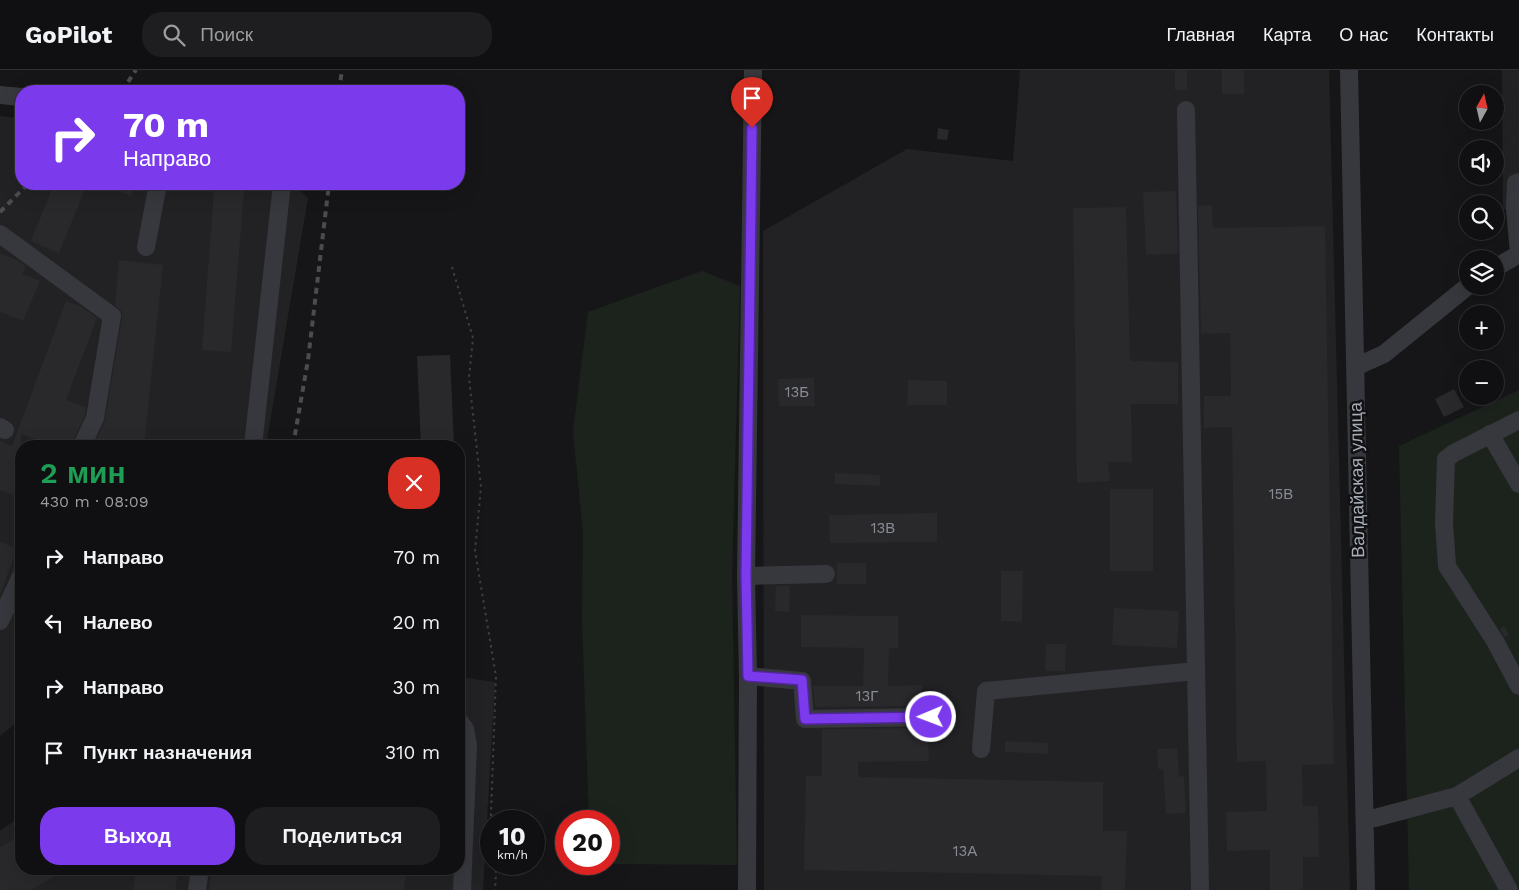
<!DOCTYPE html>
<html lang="ru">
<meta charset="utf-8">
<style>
body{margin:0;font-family:"Work Sans",sans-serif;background:#1e1e20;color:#f1f3f6;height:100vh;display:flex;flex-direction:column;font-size:19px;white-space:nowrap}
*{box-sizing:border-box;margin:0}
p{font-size:16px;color:#9c9d9f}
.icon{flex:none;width:28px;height:28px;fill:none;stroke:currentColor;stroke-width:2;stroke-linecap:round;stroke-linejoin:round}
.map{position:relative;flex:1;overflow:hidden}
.side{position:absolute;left:15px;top:370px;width:450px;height:435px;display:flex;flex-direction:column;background:#101012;border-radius:20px;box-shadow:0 5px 20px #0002,0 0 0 1px #303032}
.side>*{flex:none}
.banner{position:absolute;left:15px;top:15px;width:450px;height:105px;border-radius:20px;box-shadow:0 5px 20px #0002,0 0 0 1px #303032;background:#7c3aed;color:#fff;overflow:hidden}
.needle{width:32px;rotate:8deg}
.buttons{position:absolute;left:1459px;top:15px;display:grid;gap:10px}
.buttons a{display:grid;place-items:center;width:45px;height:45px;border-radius:50%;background:#101012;box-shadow:0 5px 20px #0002,0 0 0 1px #303032;font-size:25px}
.speed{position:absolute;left:480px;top:740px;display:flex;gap:10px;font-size:25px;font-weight:700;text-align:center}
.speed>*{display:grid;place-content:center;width:65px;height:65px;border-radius:50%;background:#101012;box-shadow:0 5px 20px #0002,0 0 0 1px #303032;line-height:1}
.speed small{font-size:12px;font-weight:400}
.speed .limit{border:8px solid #d22;background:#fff;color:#111}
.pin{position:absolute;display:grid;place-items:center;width:42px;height:42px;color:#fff;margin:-51px -21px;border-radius:50% 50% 50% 0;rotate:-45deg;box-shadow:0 0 5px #0007}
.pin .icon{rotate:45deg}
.me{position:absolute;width:55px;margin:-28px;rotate:269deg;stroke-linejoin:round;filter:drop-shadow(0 0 4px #0008)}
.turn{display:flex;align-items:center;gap:18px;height:105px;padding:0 25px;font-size:22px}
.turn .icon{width:65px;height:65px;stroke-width:2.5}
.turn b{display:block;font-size:35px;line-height:42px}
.round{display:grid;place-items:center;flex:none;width:52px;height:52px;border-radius:20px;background:#1e1e20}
.headline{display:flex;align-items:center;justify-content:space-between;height:85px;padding:0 25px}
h1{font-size:30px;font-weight:600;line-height:38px;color:#1e9e55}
.cta{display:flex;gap:10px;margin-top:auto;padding:10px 25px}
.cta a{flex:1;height:58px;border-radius:20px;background:#7c3aed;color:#fff;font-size:20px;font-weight:600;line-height:58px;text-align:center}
.cta a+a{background:#1e1e20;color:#f1f3f6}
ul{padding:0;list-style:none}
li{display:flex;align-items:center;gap:15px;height:65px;padding:0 25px}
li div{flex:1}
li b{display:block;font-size:19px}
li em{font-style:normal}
header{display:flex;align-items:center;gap:30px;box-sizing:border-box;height:70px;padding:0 25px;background:#101012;border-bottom:1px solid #303032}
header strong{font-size:24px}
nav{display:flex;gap:28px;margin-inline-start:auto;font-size:18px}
.search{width:350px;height:45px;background:#1e1e20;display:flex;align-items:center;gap:12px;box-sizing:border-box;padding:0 18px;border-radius:20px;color:#9c9d9f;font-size:19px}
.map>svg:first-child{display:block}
.built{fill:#222225}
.green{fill:#1c231d}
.building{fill:#29292c}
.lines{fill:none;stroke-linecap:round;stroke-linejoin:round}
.path{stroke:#3d3f44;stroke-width:2;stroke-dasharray:2.5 4;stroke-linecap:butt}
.minor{stroke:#37383d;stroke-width:18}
.rail{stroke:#4a4c52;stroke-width:4;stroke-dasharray:6 5;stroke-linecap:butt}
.route-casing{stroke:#51269a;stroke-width:12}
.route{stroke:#7c3aed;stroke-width:9}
.labels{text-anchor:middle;stroke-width:5;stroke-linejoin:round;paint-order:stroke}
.number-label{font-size:15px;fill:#888b94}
.street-label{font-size:18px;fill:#a8adb8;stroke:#111113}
</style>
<header>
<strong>GoPilot</strong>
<div class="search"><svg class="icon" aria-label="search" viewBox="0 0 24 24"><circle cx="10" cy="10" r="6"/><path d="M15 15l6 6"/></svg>Поиск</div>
<nav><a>Главная</a><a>Карта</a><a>О нас</a><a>Контакты</a></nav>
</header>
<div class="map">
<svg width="1519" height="820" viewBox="0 0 1519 820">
<rect width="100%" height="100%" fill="#161618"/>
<path class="built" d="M1020,0H1329L1350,820H764L763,161L907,79L1013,91Z
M1502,0H1519V138L1503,139Z
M0,46L21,48V114H293L308,128L266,376H21V649L0,666Z
M459,607L495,612L483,820H0V761L21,746V799H459Z"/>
<path class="green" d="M702,201L740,216L732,505L737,795L609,794V751H589L582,549L583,463L573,362L588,242Z
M1519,320V820H1409L1399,376Z"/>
<path class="building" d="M1175,0H1187V20H1175Z
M1222,0H1244V24H1222Z
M938,58L949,60L947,70L937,69Z
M54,114H87L59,183L31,171Z
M100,114H136L131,126Z
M214,119L244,121L231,282L202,280Z
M1176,121L1178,184L1146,185L1143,122Z
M1212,135L1213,158L1325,156L1334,694L1302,695L1303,736H1318L1319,787H1303V820H1270V780L1227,781L1226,742L1267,741L1266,691L1237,692L1232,357L1204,358V326H1231L1230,263L1201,264L1198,136Z
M1126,137L1130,291L1178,292V334H1131L1132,392H1108L1110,411L1077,413L1073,138Z
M0,183L17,190L26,196L22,204L40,211L23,251L0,242Z
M119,190L163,195L144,376H94L105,350L122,248V242L115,235Z
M66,231L82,237L97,248L66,330L86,337L85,345L71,376H54L21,364V428L0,420V371L12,376Z
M450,285L454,376H421L417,286Z
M814,308L815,336H779L778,309Z
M908,310L947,311V335H907Z
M1454,319L1464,337L1444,347L1435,329Z
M835,403L880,405V416L835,414Z
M1110,419H1153V501H1110Z
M937,443V472L830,473L829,445Z
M0,472L17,478L1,523H0Z
M837,493H866V514H837Z
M1001,501H1023L1022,552L1001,551Z
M776,516H790L789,542L775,541Z
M1114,538L1179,541L1177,578L1112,575Z
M801,545L898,546V578H889L888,616L922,615V636L815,637L813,616H863L864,578L801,577Z
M1504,556L1509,565L1505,567L1500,559Z
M1046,574H1066L1065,601H1045Z
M928,658L929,691L858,692V707L1103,712V761H1127L1125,820H1101L1102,806L804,800L806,706H822V659Z
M1005,671L1048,673V684L1005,682Z
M1177,678L1179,707L1184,706L1186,743L1166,744L1163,699H1158L1157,679Z
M21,765V799H67L31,820H0V777Z
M136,799H179L175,820H133Z
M212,799H407L404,820H209Z"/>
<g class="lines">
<path class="path" d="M452,197L473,268L469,308L481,417L475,481L496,606L490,771L491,778
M494,794L496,802L495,820"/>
<path class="minor" d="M1349,0L1366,820
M0,25L21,27
M1186,40L1200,820
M0,164L112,246L95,348L82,376
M146,177L158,114
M1519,184L1515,139L1516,113L1519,112
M1495,198L1519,184
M1355,297L1384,284L1468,216
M1519,350L1454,383L1446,389L1444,453L1447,496L1495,571L1519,616
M0,357L5,360
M1490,364L1519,414
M253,376L282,114
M746,506L826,504
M0,551L21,506
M748,606L802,611L805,649L931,647
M459,651L465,659L468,675L462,820
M981,679L986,621L1196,601
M1457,726L1509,820
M1365,748H1375L1457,726L1519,688
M197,820L200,799
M747,820L748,606L746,506L753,0"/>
<path class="rail" d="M122,21L136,0
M339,21L342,0
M0,142L28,114
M293,376L308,290L329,114"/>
</g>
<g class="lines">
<g class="route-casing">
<path id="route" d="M752,58L746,506L748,606L802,610L805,649L931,647"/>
</g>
<use href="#route" class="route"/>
</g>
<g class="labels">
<g class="number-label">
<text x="797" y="327">13Б</text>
<text x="1281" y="429">15В</text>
<text x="883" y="463">13В</text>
<text x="867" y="631">13Г</text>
<text x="965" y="786">13А</text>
</g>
<g class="street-label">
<text transform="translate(1357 410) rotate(-91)" y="6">Валдайская улица</text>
</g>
</g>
</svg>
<div class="buttons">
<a><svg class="needle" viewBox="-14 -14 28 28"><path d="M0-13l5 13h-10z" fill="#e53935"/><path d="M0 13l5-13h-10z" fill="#9c9d9f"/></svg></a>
<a><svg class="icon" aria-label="sound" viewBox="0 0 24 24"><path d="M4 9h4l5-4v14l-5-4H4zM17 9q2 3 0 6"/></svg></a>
<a><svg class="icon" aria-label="search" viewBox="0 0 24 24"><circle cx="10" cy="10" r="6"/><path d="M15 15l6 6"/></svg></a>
<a><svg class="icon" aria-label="layers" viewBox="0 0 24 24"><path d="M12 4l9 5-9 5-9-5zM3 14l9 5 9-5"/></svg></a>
<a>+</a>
<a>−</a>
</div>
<div class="speed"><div>10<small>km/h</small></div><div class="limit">20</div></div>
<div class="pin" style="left:752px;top:58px;background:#d93025"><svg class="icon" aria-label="arrive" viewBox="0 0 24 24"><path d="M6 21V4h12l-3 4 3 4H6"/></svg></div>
<svg class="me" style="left:931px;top:647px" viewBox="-20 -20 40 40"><circle r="17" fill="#7c3aed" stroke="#fff" stroke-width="3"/><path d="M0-11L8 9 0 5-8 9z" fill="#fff"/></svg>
<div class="banner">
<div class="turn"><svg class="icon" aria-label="right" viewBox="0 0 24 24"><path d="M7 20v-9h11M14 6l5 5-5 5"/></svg><div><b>70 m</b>Направо</div></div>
</div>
<section class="side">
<div class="headline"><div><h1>2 мин</h1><p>430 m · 08:09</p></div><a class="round" style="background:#d93025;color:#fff"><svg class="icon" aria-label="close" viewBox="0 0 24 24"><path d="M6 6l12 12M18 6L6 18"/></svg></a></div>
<ul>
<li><svg class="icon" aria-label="right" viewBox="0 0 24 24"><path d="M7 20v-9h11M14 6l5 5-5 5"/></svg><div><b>Направо</b></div><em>70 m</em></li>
<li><svg class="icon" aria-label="left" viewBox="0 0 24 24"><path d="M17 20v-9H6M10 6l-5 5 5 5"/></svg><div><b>Налево</b></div><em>20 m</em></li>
<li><svg class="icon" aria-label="right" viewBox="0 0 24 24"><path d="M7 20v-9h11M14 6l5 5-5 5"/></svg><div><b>Направо</b></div><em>30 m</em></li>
<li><svg class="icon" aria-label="arrive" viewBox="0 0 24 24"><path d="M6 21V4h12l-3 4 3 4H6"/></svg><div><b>Пункт назначения</b></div><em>310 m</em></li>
</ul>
<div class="cta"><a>Выход</a><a>Поделиться</a></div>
</section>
</div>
